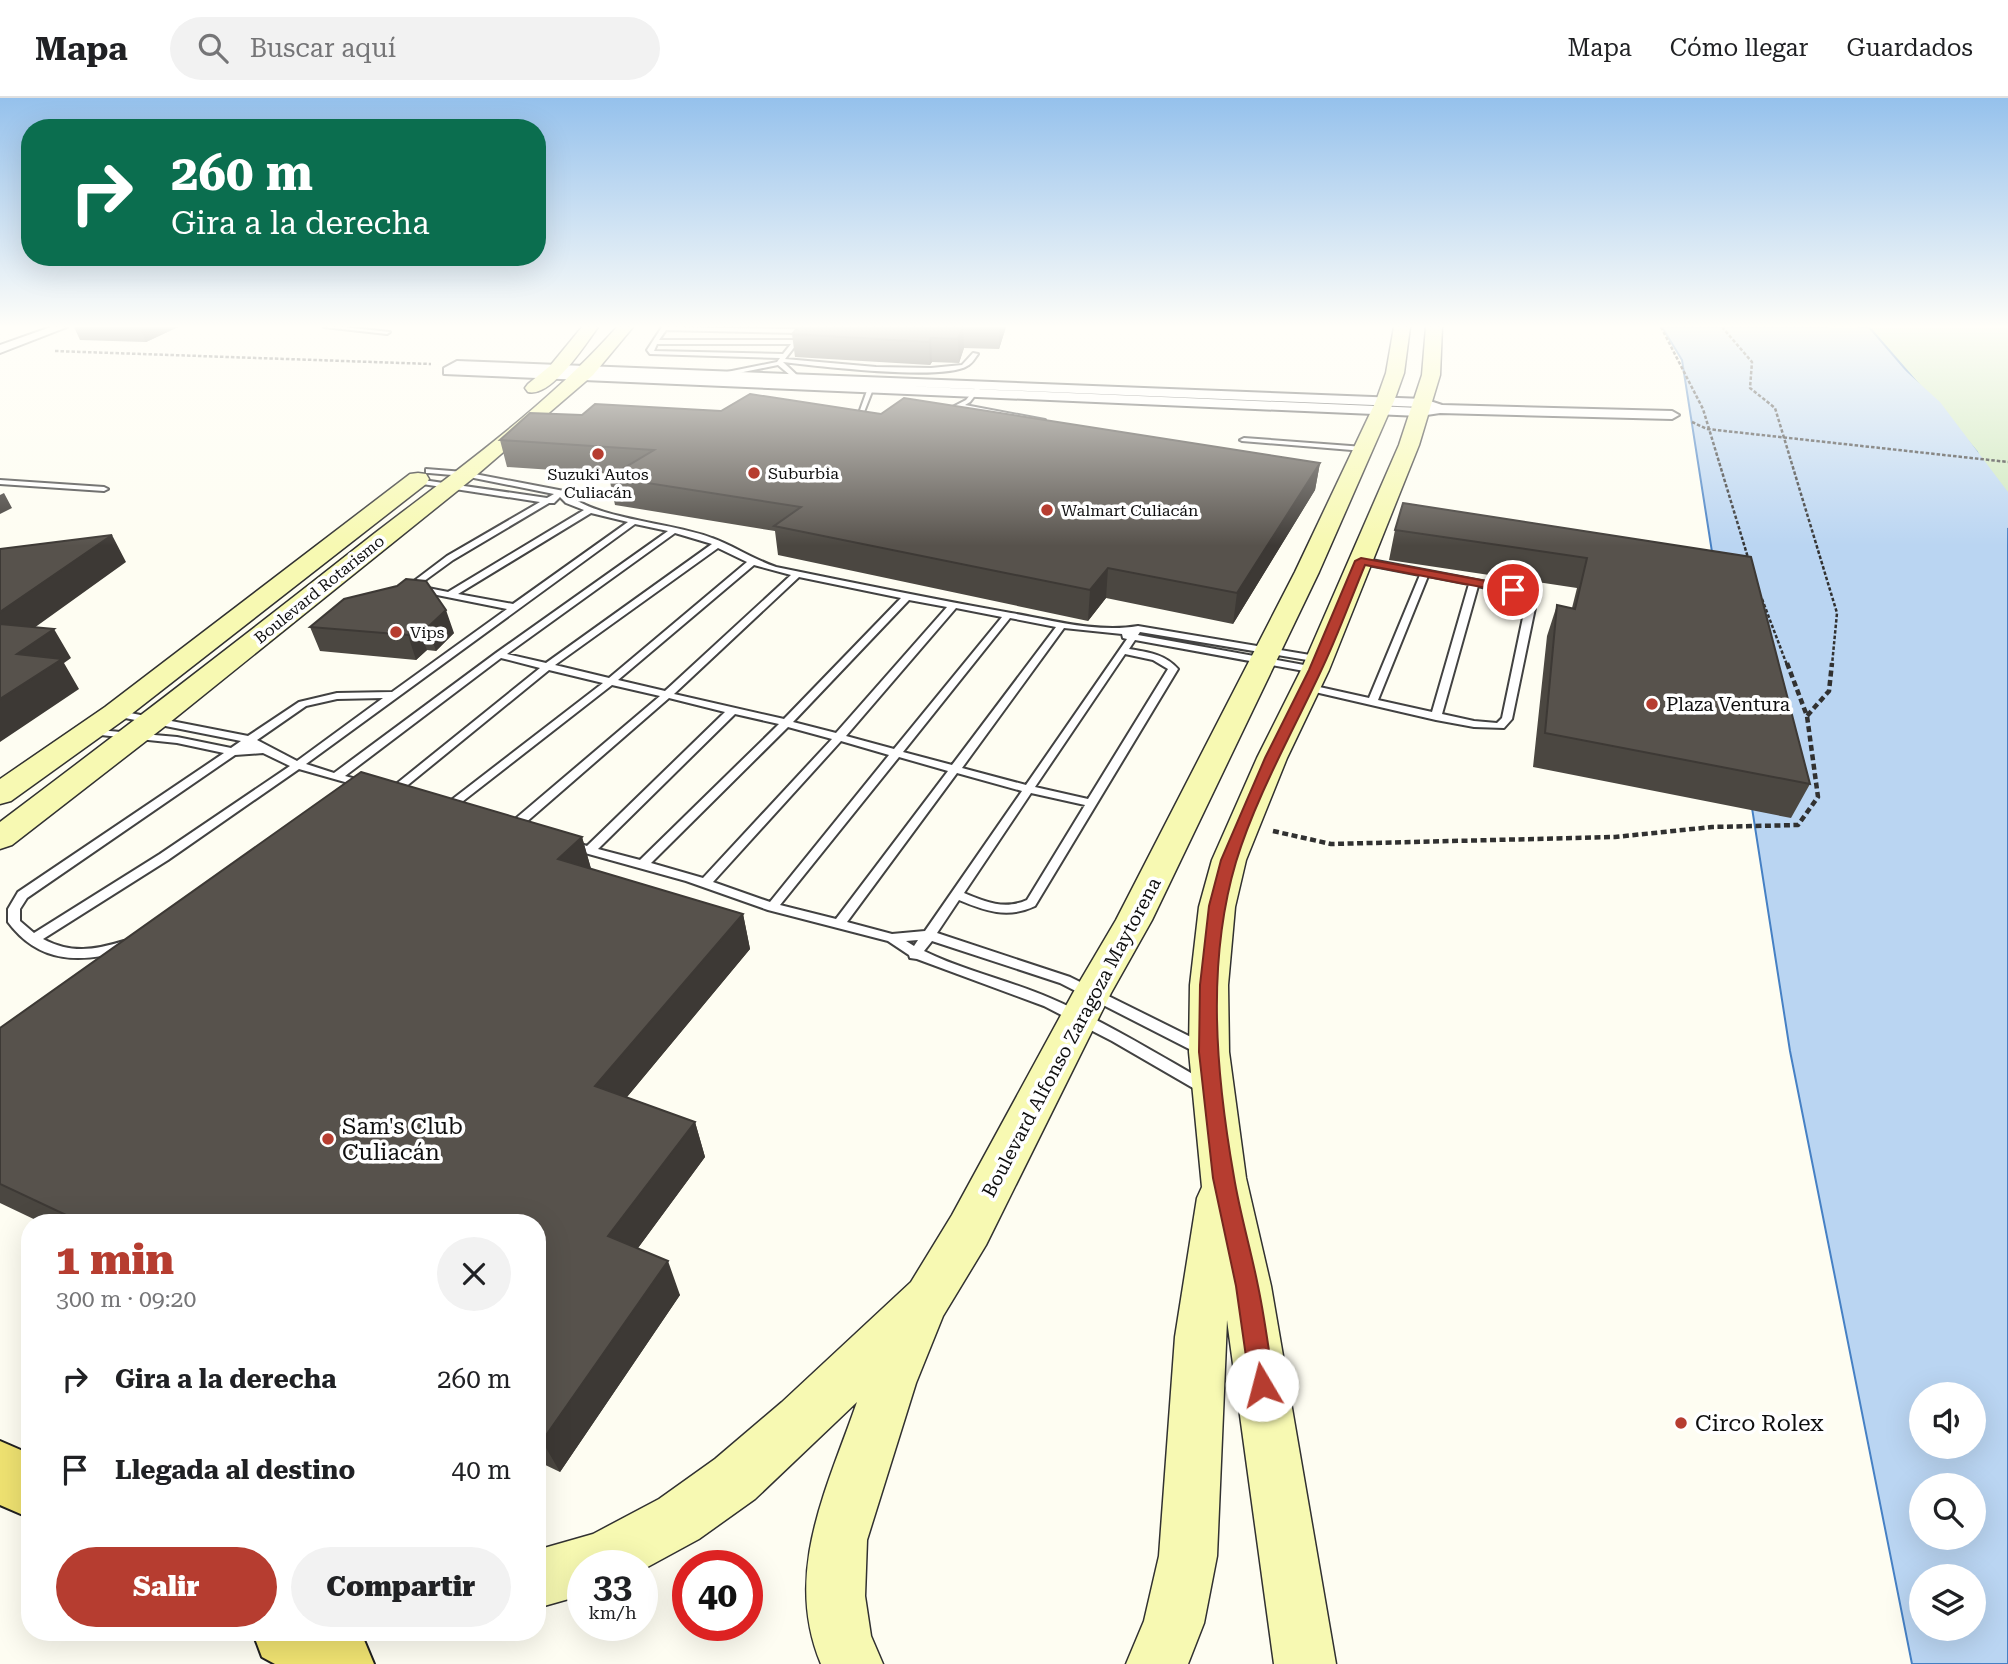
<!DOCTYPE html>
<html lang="es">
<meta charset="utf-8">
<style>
body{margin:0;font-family:"Roboto Serif",serif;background:#f2f2f2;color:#202124;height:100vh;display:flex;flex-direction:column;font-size:26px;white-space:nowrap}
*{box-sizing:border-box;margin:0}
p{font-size:23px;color:#757577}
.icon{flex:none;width:38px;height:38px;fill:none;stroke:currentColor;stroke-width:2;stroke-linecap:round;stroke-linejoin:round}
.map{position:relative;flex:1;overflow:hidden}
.sheet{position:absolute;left:21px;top:1116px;width:525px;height:427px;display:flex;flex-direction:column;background:#fff;border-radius:28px;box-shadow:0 7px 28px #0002}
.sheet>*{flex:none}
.hud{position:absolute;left:21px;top:21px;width:525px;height:147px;border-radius:28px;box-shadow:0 7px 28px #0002;background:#0b6e4f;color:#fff;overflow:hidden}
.tools{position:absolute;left:1909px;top:1284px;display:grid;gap:14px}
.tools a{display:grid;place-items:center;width:77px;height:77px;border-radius:50%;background:#fff;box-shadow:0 7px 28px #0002;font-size:35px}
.speed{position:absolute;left:567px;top:1452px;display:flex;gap:14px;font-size:35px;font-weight:700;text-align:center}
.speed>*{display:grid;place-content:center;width:91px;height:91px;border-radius:50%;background:#fff;box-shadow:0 7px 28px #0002;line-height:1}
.speed small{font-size:18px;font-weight:400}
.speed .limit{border:10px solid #d22;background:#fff;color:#111}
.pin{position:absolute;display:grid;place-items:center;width:60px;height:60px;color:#fff;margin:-30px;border:4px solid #fff;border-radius:50%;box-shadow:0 2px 7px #0007}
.me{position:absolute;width:77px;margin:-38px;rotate:352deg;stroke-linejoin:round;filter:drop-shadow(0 0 5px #0008)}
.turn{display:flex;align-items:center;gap:24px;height:147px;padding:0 35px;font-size:32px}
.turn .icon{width:91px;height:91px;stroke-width:2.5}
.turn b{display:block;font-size:49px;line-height:60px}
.round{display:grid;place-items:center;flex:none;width:74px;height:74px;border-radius:37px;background:#f2f2f2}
.headline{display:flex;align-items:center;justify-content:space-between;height:119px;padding:0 35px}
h1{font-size:42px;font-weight:800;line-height:52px;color:#b63d30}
.primary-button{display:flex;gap:14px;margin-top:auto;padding:14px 35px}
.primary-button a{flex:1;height:80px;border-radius:42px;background:#b63d30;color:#fff;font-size:28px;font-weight:800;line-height:80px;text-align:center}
.primary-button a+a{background:#f2f2f2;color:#202124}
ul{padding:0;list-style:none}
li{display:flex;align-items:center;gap:21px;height:91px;padding:0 35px}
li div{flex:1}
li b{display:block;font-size:26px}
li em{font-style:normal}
header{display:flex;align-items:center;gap:42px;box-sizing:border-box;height:98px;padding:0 35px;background:#fff;border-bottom:2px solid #e0e0e0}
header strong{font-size:33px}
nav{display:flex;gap:38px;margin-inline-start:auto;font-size:24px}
.search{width:490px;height:63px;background:#f2f2f2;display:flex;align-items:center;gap:18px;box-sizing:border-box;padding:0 24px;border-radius:38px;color:#757577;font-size:26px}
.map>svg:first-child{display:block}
.green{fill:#cde7bd}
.water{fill:#bad5f2;stroke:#4680c4;stroke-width:2;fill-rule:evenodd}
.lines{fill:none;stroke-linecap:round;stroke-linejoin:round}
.river{fill:#bad5f2;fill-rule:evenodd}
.lane-casing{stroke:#424242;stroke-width:4}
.street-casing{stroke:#424242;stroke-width:4}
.secondary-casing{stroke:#313131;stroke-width:3}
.primary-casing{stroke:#202020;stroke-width:4}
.path-far1{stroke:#313131;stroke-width:2.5;stroke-dasharray:3.5 2;stroke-linecap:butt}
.path{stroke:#313131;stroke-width:4.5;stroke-dasharray:6 3.5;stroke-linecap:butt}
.lane{fill:#fff;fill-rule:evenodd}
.street{fill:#fff;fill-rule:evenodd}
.secondary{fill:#f7f9b2;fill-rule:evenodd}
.primary{fill:#efe271;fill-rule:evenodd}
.path-bridge{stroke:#313131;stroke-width:2.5;stroke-dasharray:3.5 2;stroke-linecap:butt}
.wall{fill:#4b4741}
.shaded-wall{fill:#3d3935}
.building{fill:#57524c;stroke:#3d3935;stroke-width:2}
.route{fill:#b63d30;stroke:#76281f;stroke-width:2}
.poi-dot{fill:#b63d30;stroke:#fff;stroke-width:2.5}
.labels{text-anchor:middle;stroke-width:7;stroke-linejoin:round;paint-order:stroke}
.far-poi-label{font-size:16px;fill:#0f0f0f;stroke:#fff;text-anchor:start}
.far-street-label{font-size:16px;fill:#0f0f0f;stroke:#fff}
.poi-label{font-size:19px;fill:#0f0f0f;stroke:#fff;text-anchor:start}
.street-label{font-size:19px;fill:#0f0f0f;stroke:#fff}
.near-poi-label{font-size:23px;fill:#0f0f0f;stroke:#fff;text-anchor:start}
</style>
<header>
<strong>Mapa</strong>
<div class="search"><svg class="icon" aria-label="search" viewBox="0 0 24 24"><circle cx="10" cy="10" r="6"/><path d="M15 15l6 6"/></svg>Buscar aquí</div>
<nav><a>Mapa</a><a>Cómo llegar</a><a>Guardados</a></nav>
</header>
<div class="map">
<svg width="2008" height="1566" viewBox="0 0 2008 1566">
<rect width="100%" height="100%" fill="#fefdf2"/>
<path class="green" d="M1869,229H2008V421L1993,401L1977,354Z"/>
<path class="water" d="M1662,229H1869L1977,354L1993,401L2008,421V1566H1912L1790,953L1682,262ZM1922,1297H1974V1349H1922ZM1922,1388H1974V1440H1922ZM1922,1479H1974V1531H1922Z"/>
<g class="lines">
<path class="river" d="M1829,229H1857L1940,304L2008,394V430L1995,427L1918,318Z"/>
<g class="lane-casing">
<path id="lane" d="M324,229H343L390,234L387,236Z
M662,229L804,231L807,233L785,261L876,269L931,270L962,267L973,255L978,256C975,260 972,266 967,268C943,283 816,268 783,264L800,280V282H796L778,267L719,279L717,276L777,264L780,260L650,256L647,252ZM666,232L800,235L794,242H659ZM657,246H791L783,256L654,253Z
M980,285L983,287L970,304L965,307L1045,322L1042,324L959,310L945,317H941V315L966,302Z
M868,290L873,291L864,314L859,315Z
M1244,340L1364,349L1368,351L1364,353L1242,343L1240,342Z
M426,371L464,374L564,393C593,422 672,424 712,440C734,448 753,461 776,469C854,485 933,501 1011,515C1052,522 1097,535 1138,528L1322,559L1324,561L1319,564L1140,534L1138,537L1315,569L1320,572L1315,575L1135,542L1129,551C1147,554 1165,556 1178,571L1035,808C1008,821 985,813 959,802L937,835L1070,879L1207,947L1209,951L1207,955L1202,956L1197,955L1060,885L932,843L924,853C964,873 1009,882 1050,900C1106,924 1157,956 1210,986L1212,990L1210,994L1205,996L1200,994L1112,943L1044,908L917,861L910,860L909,857L888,843L768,812L686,783L567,750L565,747L567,744L571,743L587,748L725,614L669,600L516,733H508L506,730L508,727L660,598L612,587L449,714H441L439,712L441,710L603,585L549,572L398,695H390L388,693L390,691L540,570L501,560L345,678L367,684L369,686L367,688H359L299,671L168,762L43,841C71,856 95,852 124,843L129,845L131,848L129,851C82,866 39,866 8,824V811L18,794L224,655L177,645L91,636L87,635L86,633L87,631L177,639L231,650L241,643L115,618L110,615L111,613L115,612L248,638L299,604L337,595L392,594L507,511L422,494L410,486L447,458L540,404L416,385L412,383L416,381L547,400L554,396L464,378L429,375H426ZM560,399L566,405L584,412L448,494L428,490L420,486L453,462L549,405H554ZM591,415L628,424L513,506L458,496ZM635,426L668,433L496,555L334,675L306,666ZM675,435L712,446L546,565L507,556ZM718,450L747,464L609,580L555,567ZM754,467L791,477L665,593L618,582ZM799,479L901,500L784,621L674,596ZM909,502L947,509L836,635L793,624ZM956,510L1002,519L894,651L846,638ZM1010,520L1056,529L952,667L903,654ZM1064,530L1122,536L1123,540L1127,541L1026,687L962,670ZM1125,556L1153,562L1168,571L1088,701L1035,689ZM383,600L297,663L257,642L306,608L337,601ZM735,616L779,626L640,762L598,751ZM788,629L832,641L703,780L651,765ZM841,643L889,657L770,804L713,784ZM263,655L290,668L160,756L34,835L20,823V811L27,800L235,657ZM899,659L948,673L836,821L780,807ZM957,675L1022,693L925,833L892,836L847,824ZM1031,695L1085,707L1027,802C1005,812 985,804 964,795ZM918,842L914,848L906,843Z
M0,382L104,389L108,391L104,393L0,386Z
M1361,460L1513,489L1530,495L1535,510L1512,621L1504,630L1474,629L1436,622L1302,591V587L1306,586L1369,600L1420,477L1358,465V461ZM1428,478L1469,486L1432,614L1378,602ZM1478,488L1523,499L1525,510L1502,620L1497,625L1474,623L1442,616Z"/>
</g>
<g class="street-casing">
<path id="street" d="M51,229H67L0,255V247Z
M457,263L1424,301L1442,307L1672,313L1679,317L1672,321L1440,315L1420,318L444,276V270ZM903,288L1422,309H1424L1420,310Z"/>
</g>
<g class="secondary-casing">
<path id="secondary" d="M582,229H598C585,247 551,300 528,294L525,290L528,286L550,268Z
M617,229H633L593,277L472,381L164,629L12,747L0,751V724C126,629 251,533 375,435C458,371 547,308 617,229Z
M1394,229H1410L1404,275L1394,303L1319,474L1152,822L1111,895L986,1147L943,1218L916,1285L867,1442L865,1498L871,1538L883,1566H821C783,1475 827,1391 857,1304L755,1401L699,1441L642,1472V1468H583V1497L537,1510V1452L593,1436L659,1401L715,1361L782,1304L911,1184L952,1117L1073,895L1116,822L1295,474L1376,303L1386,275Z
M1426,229H1442L1440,277L1419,347L1329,572L1287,660L1246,762L1235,809L1228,887L1229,954L1246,1080L1271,1188L1336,1566H1274L1227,1222L1217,1458L1204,1525L1188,1566H1126L1144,1523L1159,1458L1175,1239L1197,1100L1202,1089L1189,954L1190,887L1199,809L1212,762L1257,660L1301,572L1399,347L1422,277Z
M418,375L426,376L429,381L426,386L125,621L11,703L0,706V681L105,609L410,376Z"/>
</g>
<g class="primary-casing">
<path id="primary" d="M0,1343L30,1356V1420L0,1407Z
M253,1535H351L364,1542L374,1566H275L262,1559Z"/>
</g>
<path class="path-far1" d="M1661,229L1703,311L1749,463
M1722,229L1752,264L1750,290L1775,310L1837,515L1832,567
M55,253L431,266
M1692,324L1707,331
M1762,501L1787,567"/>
<path class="path" d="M1787,565L1807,618L1829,593L1832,565
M1273,733L1331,746L1615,739L1712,729L1798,727L1818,699L1807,618"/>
<use href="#lane" class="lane"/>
<use href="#street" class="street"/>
<use href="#secondary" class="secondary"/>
<use href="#primary" class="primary"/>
<path class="path-bridge" d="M1707,331L2008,364"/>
</g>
<path class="wall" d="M74,229H178L146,244L80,242Z
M798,229H1006L999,251L964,250L959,265L932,264L930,267L795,259L792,236Z
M721,313L881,316L1320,365L1315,392L1233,526L1106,500L1088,523L778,457L775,433L615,407L609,379L613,376L507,369L500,342L582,317Z
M1395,432L1751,459L1810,686L1791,720L1533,669L1547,538L1557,507L1572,510L1577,490L1389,462Z
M344,501L454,535L436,553L427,552L416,562L320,553L310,529Z
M582,739L591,771L743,816L750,851L627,999L695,1024L705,1059L638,1150L680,1197L560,1374L537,1363V1125H42L0,1105V930Z"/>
<path class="shaded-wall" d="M140,229H178L146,244Z
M963,229L964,250L959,265L958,241Z
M999,229H1006L999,251Z
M931,240L932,264L930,267L929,244Z
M1320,365L1315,392L1233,526L1237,495Z
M4,395L12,410L0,416V397Z
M112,437L126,464L2,553L0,550V514Z
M1108,470L1106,500L1088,523L1090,492Z
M446,512L454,535L436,553L428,529Z
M418,528L427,552L416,562L408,537Z
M54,531L71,560L64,565L79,591L0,644V601L17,556Z
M582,739L592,774L558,761Z
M743,816L750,851L607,1023L595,988Z
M695,1024L705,1059L621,1173L608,1138Z
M668,1163L680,1197L560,1374L542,1343Z"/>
<path class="building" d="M798,229H963L958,241L931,240L929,244L792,236Z
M750,296L881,316L904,300L1320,365L1237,495L1108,470L1090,492L774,428L801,409L609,379L654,352L500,342L530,315L582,317L595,306L721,313Z
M1403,405L1751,459L1810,686L1545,635L1557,507L1575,511L1587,460L1395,432Z
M112,437L0,514V451Z
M406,481L426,483L446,512L428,529L418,528L408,537L310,529L344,501L397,488Z
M0,526L54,531L17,556L62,561L0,601Z
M361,674L582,739L558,761L743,816L595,988L695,1024L608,1138L668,1163L542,1343L537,1340V1125H83L0,1086V930Z"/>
<linearGradient id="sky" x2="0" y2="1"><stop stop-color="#95c1ec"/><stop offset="0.51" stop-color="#fffef9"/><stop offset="1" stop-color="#fffef9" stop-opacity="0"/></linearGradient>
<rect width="2008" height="448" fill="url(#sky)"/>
<path class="route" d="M1361,460L1513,488L1519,492L1513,495L1365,467C1350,503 1337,540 1320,575C1292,635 1255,701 1236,764C1206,865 1216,977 1234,1079C1240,1116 1251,1152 1258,1188C1265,1221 1269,1254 1274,1287L1270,1296L1262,1299L1254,1296L1250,1287L1236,1188L1213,1080L1199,954L1200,887L1209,808L1221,762L1265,660L1309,572L1355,463Z"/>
<g class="poi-dot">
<circle cx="598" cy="356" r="7"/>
<circle cx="754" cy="375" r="7"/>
<circle cx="1047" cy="412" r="7"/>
<circle cx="396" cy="534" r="7"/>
<circle cx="1652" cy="606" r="7"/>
<circle cx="328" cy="1041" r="7"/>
<circle cx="1681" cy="1325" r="7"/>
</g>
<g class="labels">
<g class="far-poi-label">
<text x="768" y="381">Suburbia</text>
<text x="598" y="382" text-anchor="middle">Suzuki Autos<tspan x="598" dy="18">Culiacán</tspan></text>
<text x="1061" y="418">Walmart Culiacán</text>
<text x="410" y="540">Vips</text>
</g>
<g class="far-street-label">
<text transform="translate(319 491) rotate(-39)" y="6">Boulevard Rotarismo</text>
</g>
<g class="poi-label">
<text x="1666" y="613">Plaza Ventura</text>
</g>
<g class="street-label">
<text transform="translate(1071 939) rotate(-62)" y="7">Boulevard Alfonso Zaragoza Maytorena</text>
</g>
<g class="near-poi-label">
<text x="342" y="1036">Sam's Club<tspan x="342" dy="26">Culiacán</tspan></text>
<text x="1695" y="1333">Circo Rolex</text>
</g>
</g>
</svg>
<div class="tools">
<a><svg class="icon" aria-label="sound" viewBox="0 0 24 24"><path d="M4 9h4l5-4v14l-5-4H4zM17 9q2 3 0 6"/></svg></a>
<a><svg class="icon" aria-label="search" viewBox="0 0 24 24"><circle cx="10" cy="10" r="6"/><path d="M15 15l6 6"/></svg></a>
<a><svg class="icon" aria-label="layers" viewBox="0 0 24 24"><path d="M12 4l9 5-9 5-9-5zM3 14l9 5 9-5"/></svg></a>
</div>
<div class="speed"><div>33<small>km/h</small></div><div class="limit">40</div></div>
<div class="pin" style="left:1513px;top:492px;background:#d93025"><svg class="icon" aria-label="arrive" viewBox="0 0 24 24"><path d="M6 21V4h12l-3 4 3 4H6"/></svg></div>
<svg class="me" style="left:1262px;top:1287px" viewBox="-20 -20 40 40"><circle r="19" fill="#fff"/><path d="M0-13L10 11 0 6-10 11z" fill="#b63d30"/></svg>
<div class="hud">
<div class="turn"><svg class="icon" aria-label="right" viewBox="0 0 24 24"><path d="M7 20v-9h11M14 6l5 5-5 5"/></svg><div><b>260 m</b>Gira a la derecha</div></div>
</div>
<section class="sheet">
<div class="headline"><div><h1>1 min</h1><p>300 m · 09:20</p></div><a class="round"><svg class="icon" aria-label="close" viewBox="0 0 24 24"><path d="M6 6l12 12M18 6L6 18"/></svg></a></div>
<ul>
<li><svg class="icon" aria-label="right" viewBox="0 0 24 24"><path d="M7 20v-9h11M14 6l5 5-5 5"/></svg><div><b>Gira a la derecha</b></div><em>260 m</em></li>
<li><svg class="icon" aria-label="arrive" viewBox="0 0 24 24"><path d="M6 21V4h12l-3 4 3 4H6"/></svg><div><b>Llegada al destino</b></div><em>40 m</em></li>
</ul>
<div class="primary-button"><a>Salir</a><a>Compartir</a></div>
</section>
</div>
